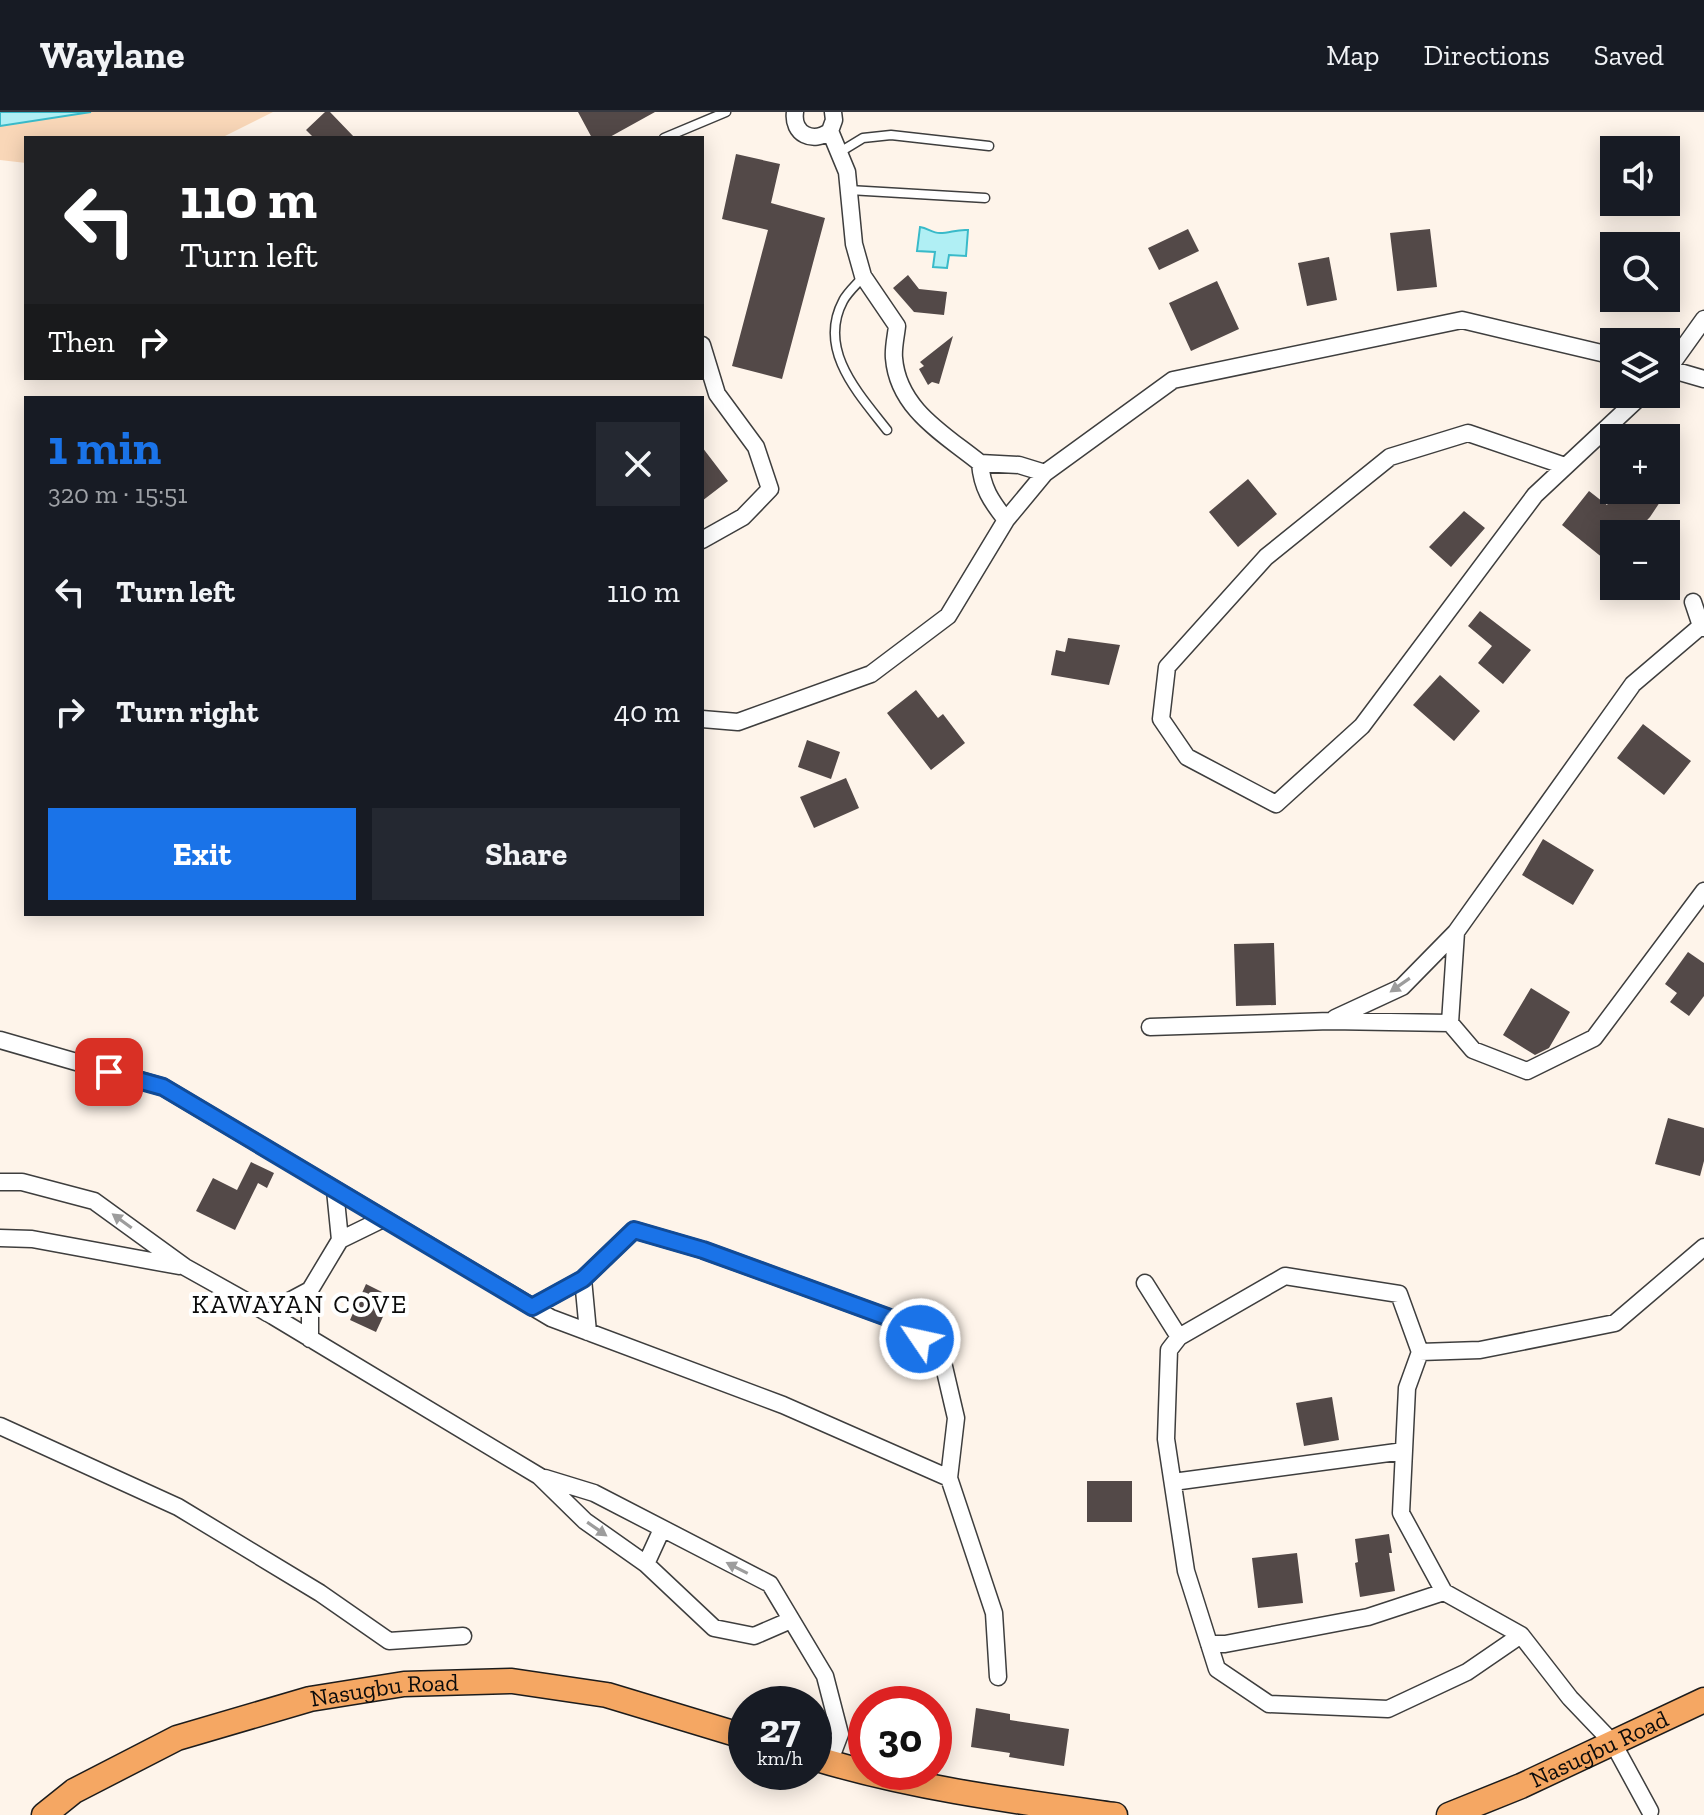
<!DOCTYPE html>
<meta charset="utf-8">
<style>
body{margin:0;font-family:"Zilla Slab",serif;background:#242831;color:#f1f3f6;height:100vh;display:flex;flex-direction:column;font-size:30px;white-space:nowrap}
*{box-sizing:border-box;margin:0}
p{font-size:26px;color:#9ea1a6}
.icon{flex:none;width:44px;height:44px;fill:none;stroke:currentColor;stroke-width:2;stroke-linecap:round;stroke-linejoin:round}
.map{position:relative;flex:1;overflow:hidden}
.sheet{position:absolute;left:24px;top:284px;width:680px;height:520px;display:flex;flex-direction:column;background:#171b24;border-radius:0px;box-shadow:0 4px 20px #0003}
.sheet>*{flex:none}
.banner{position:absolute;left:24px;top:24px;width:680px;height:244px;border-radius:0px;box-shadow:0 4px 20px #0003;background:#202124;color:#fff;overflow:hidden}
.fabs{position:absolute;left:1600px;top:24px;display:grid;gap:16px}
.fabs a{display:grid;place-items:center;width:80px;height:80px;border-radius:0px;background:#171b24;box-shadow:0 4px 20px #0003;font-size:40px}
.speed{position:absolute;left:728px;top:1574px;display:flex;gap:16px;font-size:40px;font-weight:700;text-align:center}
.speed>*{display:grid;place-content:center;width:104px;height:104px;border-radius:50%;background:#171b24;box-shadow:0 4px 20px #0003;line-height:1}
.speed small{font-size:20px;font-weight:400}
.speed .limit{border:12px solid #d22;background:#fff;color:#111}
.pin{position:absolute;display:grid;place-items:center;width:68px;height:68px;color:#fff;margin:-34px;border-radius:16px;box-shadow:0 4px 12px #0006}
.me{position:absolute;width:88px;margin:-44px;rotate:304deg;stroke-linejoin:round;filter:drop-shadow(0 0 6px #0008)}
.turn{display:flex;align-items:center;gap:28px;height:168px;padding:0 24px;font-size:36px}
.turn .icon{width:104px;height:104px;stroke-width:2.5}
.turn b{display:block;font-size:56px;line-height:68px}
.then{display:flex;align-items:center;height:76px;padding:0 24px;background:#0003;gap:16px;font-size:30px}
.round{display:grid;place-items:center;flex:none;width:84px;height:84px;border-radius:0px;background:#242831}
.overview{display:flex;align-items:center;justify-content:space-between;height:136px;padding:0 24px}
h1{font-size:48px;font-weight:700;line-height:60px;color:#1a73e8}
.button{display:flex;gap:16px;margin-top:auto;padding:16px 24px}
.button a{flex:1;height:92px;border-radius:0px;background:#1a73e8;color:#fff;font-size:32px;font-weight:700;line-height:92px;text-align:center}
.button a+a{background:#242831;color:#f1f3f6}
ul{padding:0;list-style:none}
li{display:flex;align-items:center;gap:24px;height:120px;padding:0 24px}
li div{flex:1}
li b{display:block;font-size:30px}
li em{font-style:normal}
header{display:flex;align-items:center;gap:48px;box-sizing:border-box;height:112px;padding:0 40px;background:#171b24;border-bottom:2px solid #363941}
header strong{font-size:38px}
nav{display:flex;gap:44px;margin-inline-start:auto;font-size:28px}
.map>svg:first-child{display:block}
.sand{fill:#f9d7b8}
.water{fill:#b0eff4;stroke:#39bac9;stroke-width:2}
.building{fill:#534948}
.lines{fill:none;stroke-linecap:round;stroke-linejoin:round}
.lane-casing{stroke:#3e3e3e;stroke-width:11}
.street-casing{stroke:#3e3e3e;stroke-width:19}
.primary-casing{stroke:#1c1c1c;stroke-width:27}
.lane{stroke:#fff;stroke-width:8}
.street{stroke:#fff;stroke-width:16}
.primary{stroke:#f5a763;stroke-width:24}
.oneway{fill:#9d9d9d}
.route-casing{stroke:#114b97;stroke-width:20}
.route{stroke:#1a73e8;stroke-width:14}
.labels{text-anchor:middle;stroke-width:8;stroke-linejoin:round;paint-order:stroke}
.street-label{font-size:24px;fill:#0b0b0b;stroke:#fff}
.neighbourhood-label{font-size:26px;letter-spacing:2px;fill:#0b0b0b;stroke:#fff}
</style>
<header>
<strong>Waylane</strong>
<nav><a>Map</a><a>Directions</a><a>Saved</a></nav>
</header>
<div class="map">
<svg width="1704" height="1703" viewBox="0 0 1704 1703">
<rect width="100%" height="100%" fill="#fef4ea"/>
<path class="sand" d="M91,0H273L225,24L214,26H26V51L0,48V14Z"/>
<path class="water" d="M0,0H91L0,14Z
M920,115C928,116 932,121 940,121C950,121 957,117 968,118L966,144L949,143L947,156L933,155L935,140L917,139Z"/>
<path class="building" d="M325,0H330L355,26H314L306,18Z
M578,0H655L608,26H592Z
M736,42L780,52L771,91L825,106L782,267L732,254L768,118L722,107Z
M1188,117L1199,139L1159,158L1148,136Z
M1430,117L1437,175L1397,179L1390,121Z
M1329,145L1337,188L1307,194L1298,151Z
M908,163L919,177L947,180L944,203L914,200L893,176Z
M1217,169L1239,217L1191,239L1169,191Z
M953,224L939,272L932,270L928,273L919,257L924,254L920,250Z
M702,335L728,369L702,389Z
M1248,367L1277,402L1238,435L1209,400Z
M1616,378H1668L1650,405L1634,422H1614V455L1562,413L1589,379L1607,393Z
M1464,399L1485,416L1451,455L1429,435Z
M1480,499L1531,538L1503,572L1478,551L1492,534L1468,514Z
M1068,526L1120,533L1109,573L1051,563L1056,538L1065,540Z
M1440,563L1480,599L1454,629L1413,593Z
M916,578L938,606L943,602L965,631L931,658L887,601Z
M1643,612L1691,649L1664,683L1617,646Z
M807,628L840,640L831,667L798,655Z
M846,666L859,696L814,716L800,685Z
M1543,727L1594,758L1573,793L1522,763Z
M1274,831L1276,893L1236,894L1234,832Z
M1688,840L1704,851V884L1689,904L1670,890L1677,881L1665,872Z
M1531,876L1570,900L1549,936L1535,943L1503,923Z
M1668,1006L1704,1016V1049L1700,1064L1655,1052Z
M251,1050L274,1061L267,1076L258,1071L235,1118L196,1099L213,1066L237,1078Z
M366,1172L392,1185L376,1220L350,1208Z
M1332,1285L1339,1328L1304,1334L1296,1291Z
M1087,1369H1132V1410H1087Z
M1389,1422L1392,1441H1389L1395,1479L1360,1485L1355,1451L1358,1450L1355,1427Z
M1297,1441L1303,1491L1258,1496L1252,1446Z
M976,1596L1010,1602V1608L1069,1617L1064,1654L1009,1645L1010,1641L971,1635Z"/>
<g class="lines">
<g class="lane-casing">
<path id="lane" d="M664,26L726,0
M840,40L863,26L891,23L989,34
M849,78L985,86
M863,165C856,173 847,181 843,189C817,238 859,282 887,318"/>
</g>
<g class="street-casing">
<path id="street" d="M795,0C792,22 813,32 830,19L834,8L833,0
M830,19L847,60L854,132L863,164L897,214C896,224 893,236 894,246C898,297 944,322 980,351
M702,233L717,282L756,335L770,377L743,405L702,428
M1666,256L1704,267
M1666,260L1704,207
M1565,354L1468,321L1390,345L1266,445L1167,555L1161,607L1187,645L1276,692L1362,614L1535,383L1643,282
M1006,408C991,389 982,376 980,351L1019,353L1045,361
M1693,490L1701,514
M1704,516L1701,514L1633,572L1456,820L1450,911L1473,938L1527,959L1594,926L1704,779
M702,607L738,610L871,562L948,504L1006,408L1045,361L1173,268L1462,208L1614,244
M1335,906L1402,875L1456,820
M1150,915L1330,909L1450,911
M0,928L163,975L551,1206L783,1293L949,1366
M0,1070H22L94,1089L185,1155L273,1204L539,1364L585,1409L646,1452L714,1516L754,1524L791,1508
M335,1078L340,1128L383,1107
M0,1126L32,1127L179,1154
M583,1167L634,1118L703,1138L898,1209L942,1246L956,1306L949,1366L994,1501L998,1565
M1145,1171L1179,1225
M310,1178L340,1128
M532,1195L583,1167L588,1220
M267,1201L310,1178V1227
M1420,1240L1480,1238L1615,1211L1704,1135
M0,1314L178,1395L320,1481L389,1529L463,1524
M545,1366L594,1381L770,1472L825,1564L840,1622L829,1651
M1173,1370L1404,1339
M646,1452L662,1417
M1521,1523L1467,1560L1388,1597L1269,1592L1217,1557L1186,1459L1166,1327L1169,1238L1179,1225L1285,1164L1399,1182L1420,1240L1407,1276L1401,1401L1444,1480L1521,1523L1570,1586L1613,1631L1650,1699
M1209,1532H1225L1368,1505L1444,1480"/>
</g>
<g class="primary-casing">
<g id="primary">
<path d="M814,1646C912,1676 1013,1689 1115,1703"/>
<path id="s1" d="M44,1703L74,1679L177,1626L310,1587L404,1572L512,1569L607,1583L746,1625"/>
<path id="s2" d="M1449,1703L1521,1674L1704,1588"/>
</g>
</g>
<use href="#lane" class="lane"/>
<use href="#street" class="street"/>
<use href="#primary" class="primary"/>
</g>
<defs><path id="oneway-solid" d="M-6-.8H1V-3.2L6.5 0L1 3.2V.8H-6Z" transform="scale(2)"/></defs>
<g class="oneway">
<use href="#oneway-solid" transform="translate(1400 873) rotate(145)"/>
<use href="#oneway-solid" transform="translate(122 1109) rotate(-144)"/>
<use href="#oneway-solid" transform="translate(597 1417) rotate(35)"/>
<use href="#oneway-solid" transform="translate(737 1456) rotate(-153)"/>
</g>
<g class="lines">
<g class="route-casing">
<path id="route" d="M109,960L163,975L532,1195L583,1167L634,1118L703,1138L898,1209L920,1227"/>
</g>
<use href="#route" class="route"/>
</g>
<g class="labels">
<g class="street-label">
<text dy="8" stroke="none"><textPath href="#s1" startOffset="368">Nasugbu Road</textPath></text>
<text dy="8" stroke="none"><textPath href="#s2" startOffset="164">Nasugbu Road</textPath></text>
</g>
<g class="neighbourhood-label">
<text x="300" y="1201">KAWAYAN COVE</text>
</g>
</g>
</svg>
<div class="fabs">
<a><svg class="icon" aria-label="sound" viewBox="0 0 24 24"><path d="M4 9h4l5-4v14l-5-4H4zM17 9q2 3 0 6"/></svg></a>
<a><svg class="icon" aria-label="search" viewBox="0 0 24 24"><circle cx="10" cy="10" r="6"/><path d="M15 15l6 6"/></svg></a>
<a><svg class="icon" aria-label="layers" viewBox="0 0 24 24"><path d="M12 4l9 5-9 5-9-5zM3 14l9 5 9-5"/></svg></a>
<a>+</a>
<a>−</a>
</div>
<div class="speed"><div>27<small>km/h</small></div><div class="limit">30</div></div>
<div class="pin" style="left:109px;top:960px;background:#d93025"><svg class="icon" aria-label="arrive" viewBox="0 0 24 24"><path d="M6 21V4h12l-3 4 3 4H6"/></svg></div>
<svg class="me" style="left:920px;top:1227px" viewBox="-20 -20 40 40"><circle r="17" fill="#1a73e8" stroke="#fff" stroke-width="3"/><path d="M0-11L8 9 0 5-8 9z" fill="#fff"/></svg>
<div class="banner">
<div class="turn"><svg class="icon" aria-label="left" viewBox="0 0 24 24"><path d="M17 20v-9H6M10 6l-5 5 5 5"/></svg><div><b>110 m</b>Turn left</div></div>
<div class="then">Then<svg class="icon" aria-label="right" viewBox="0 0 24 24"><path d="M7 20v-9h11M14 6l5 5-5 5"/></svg></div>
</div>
<section class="sheet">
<div class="overview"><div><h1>1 min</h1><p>320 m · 15:51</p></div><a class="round"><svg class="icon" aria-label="close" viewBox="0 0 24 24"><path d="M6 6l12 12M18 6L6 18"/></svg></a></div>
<ul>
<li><svg class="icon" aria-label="left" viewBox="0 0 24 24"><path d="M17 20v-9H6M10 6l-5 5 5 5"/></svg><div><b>Turn left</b></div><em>110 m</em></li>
<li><svg class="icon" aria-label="right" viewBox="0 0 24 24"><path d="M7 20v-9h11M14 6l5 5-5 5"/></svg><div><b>Turn right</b></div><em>40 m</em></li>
</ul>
<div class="button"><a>Exit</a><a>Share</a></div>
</section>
</div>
